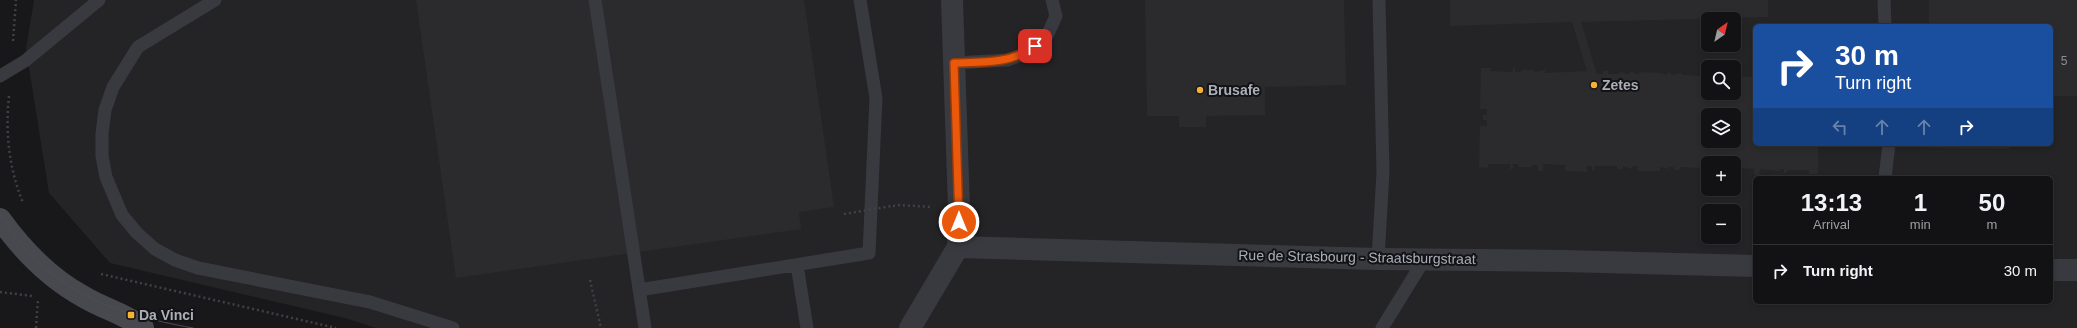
<!DOCTYPE html>
<meta charset="utf-8">
<style>
body{margin:0;font-family:Arial,sans-serif;background:#1f2022;color:#f1f3f6;height:100vh;display:flex;flex-direction:column;font-size:15px;white-space:nowrap}
*{box-sizing:border-box;margin:0}
p{font-size:13px;color:#9c9ea0}
.icon{flex:none;width:22px;height:22px;fill:none;stroke:currentColor;stroke-width:2;stroke-linecap:round;stroke-linejoin:round}
.map{position:relative;flex:1;overflow:hidden}
.panel{position:absolute;left:1753px;top:176px;width:300px;height:128px;display:flex;flex-direction:column;background:#121214;border-radius:6px;box-shadow:0 2px 6px #0003,0 0 0 1px #313234}
.panel>*{flex:none}
.top-card{position:absolute;left:1753px;top:24px;width:300px;height:122px;border-radius:6px;box-shadow:0 2px 6px #0003,0 0 0 1px #313234;background:#1a4fa0;color:#fff;overflow:hidden}
.needle{width:26px;rotate:34deg}
.buttons{position:absolute;left:1701px;top:12px;display:grid;gap:8px}
.buttons a{display:grid;place-items:center;width:40px;height:40px;border-radius:6px;background:#121214;box-shadow:0 2px 6px #0003,0 0 0 1px #313234;font-size:20px}
.pin{position:absolute;display:grid;place-items:center;width:34px;height:34px;color:#fff;margin:-17px;border-radius:8px;box-shadow:0 2px 6px #0006}
.me{position:absolute;width:44px;margin:-22px;rotate:0deg;stroke-linejoin:round;filter:drop-shadow(0 0 3px #0008)}
.turn{display:flex;align-items:center;gap:14px;height:84px;padding:0 16px;font-size:18px}
.turn .icon{width:52px;height:52px;stroke-width:2.5}
.turn b{display:block;font-size:28px;line-height:34px}
.lanes{display:flex;align-items:center;height:38px;padding:0 16px;background:#0003;justify-content:center;gap:20px;direction:ltr}
.lanes .off{opacity:.35}
.eta{display:flex;justify-content:space-evenly;align-items:center;height:68px;text-align:center}
.eta b{font-size:24px;font-weight:600;line-height:28px}
ul{padding:0;list-style:none}
li{display:flex;align-items:center;gap:12px;height:52px;padding:0 16px;border-top:1px solid #313234}
li div{flex:1}
li b{display:block;font-size:15px}
li em{font-style:normal}
.map>svg:first-child{display:block}
.built{fill:#242427;fill-rule:evenodd}
.building{fill:#2b2b2e;fill-rule:evenodd}
.lines{fill:none;stroke-linecap:round;stroke-linejoin:round}
.path{stroke:#3f4146;stroke-width:2.5;stroke-dasharray:2 3;stroke-linecap:butt}
.service{stroke:#393a3f;stroke-width:13}
.minor{stroke:#393a3f;stroke-width:22}
.secondary{stroke:#47494f;stroke-width:22}
.tram{stroke:#4c4e54;stroke-width:1}
.path-bridge{stroke:#3f4146;stroke-width:2.5;stroke-dasharray:2 3;stroke-linecap:butt}
.route-casing{stroke:#983908;stroke-width:10}
.route{stroke:#ea580c;stroke-width:7}
.poi-dot{fill:#f7b133;stroke:#131315;stroke-width:1.5}
.labels{text-anchor:middle;stroke-width:4;stroke-linejoin:round;paint-order:stroke}
.number-label{font-size:12px;fill:#8a8d96}
.poi-label{font-size:14px;font-weight:bold;fill:#aaafba;stroke:#131315;text-anchor:start}
.street-label{font-size:14px;fill:#aaafba;stroke:#131315}
</style>
<div class="map">
<svg width="2077" height="328" viewBox="0 0 2077 328">
<rect width="100%" height="100%" fill="#18181a"/>
<path class="built" d="M34,0H2077V328H376L345,318L110,263L49,193L26,49ZM1708,19H1734V45H1708ZM1755,26H2051V144H1755ZM1708,67H1734V93H1708ZM1708,115H1734V141H1708ZM1708,163H1734V189H1708ZM1755,178H2051V302H1755ZM1708,211H1734V237H1708Z"/>
<path class="building" d="M416,0H804L834,207L799,212L801,229L456,278Z
M1145,0H1344L1346,85L1265,87V115L1206,116V127H1179V116H1147Z
M1450,0H1768V17L1581,22L1597,74H1603V71H1608V74H1619V72L1630,74V72H1634V74H1639V72L1662,73V74L1667,75V73H1671V75L1682,73V75L1704,76V73H1708V93H1734V77H1755V144H1818V174H1809V170H1787V173H1784V169H1779V171L1760,169L1759,175H1754V169L1734,168V163H1708V173H1702V168L1680,167V170H1674V167H1669V169L1660,167V171H1637L1638,166H1632V169L1623,166V169H1617V166H1595V170H1592V166H1587V172L1565,171V165L1543,164V171H1538V165H1532V167H1518V164H1513V169H1510V164H1489L1488,168L1479,167L1480,126H1487V120H1483V115H1487V109H1480L1481,68H1491L1490,71L1512,72L1513,68H1515V72H1521V70H1534V72L1545,70V73L1587,71L1572,22L1450,26ZM1708,115H1734V141H1708Z
M1929,0H2077V96H2051V26H1929Z
M1926,144H2009V149L1926,148Z"/>
<g class="lines">
<path class="path" d="M13,41L16,0
M9,96C5,133 9,168 23,203
M893,206L900,205L931,207
M101,274L336,328
M590,280L601,328
M0,292L32,296
M36,328L38,299"/>
<path class="service" d="M215,0L138,47L113,87L105,110L102,134V156L106,177L122,215L137,233L155,249L175,260L198,268L370,302L453,328
M595,0L645,328
M1884,0L1885,26
M954,63L1007,60L1025,54L1046,38L1056,16L1052,0
M0,76L25,61L99,0
M1885,178L1889,144
M1378,259L1383,172L1379,0
M797,265L807,328
M639,290L869,253L876,98L860,0
M1382,328L1424,260"/>
<path class="minor" d="M958,247L1378,259L1563,261L1755,266
M2051,270H2077
M910,328L958,247L959,209L952,0"/>
<path class="secondary" d="M0,219C23,251 49,278 84,297C104,309 126,314 143,328"/>
<path class="tram" d="M0,215C51,291 105,312 193,328"/>
<path class="path-bridge" d="M844,214L892,206"/>
</g>
<g class="lines">
<g class="route-casing">
<path id="route" d="M959,222L954,63C983,62 1011,64 1035,46"/>
</g>
<use href="#route" class="route"/>
</g>
<g class="poi-dot">
<circle cx="1594" cy="85" r="4"/>
<circle cx="1200" cy="90" r="4"/>
<rect x="127" y="311" width="8" height="8" rx="2"/>
</g>
<g class="labels">
<g class="number-label">
<text x="2064" y="65">5</text>
</g>
<g class="poi-label">
<text x="1602" y="90">Zetes</text>
<text x="1208" y="95">Brusafe</text>
<text x="139" y="320">Da Vinci</text>
</g>
<g class="street-label">
<text transform="translate(1357 257) rotate(1)" y="5">Rue de Strasbourg - Straatsburgstraat</text>
</g>
</g>
</svg>
<div class="buttons">
<a><svg class="needle" viewBox="-14 -14 28 28"><path d="M0-13l5 13h-10z" fill="#e53935"/><path d="M0 13l5-13h-10z" fill="#9c9ea0"/></svg></a>
<a><svg class="icon" aria-label="search" viewBox="0 0 24 24"><circle cx="10" cy="10" r="6"/><path d="M15 15l6 6"/></svg></a>
<a><svg class="icon" aria-label="layers" viewBox="0 0 24 24"><path d="M12 4l9 5-9 5-9-5zM3 14l9 5 9-5"/></svg></a>
<a>+</a>
<a>−</a>
</div>
<div class="pin" style="left:1035px;top:46px;background:#d93025"><svg class="icon" aria-label="arrive" viewBox="0 0 24 24"><path d="M6 21V4h12l-3 4 3 4H6"/></svg></div>
<svg class="me" style="left:959px;top:222px" viewBox="-20 -20 40 40"><circle r="17" fill="#ea580c" stroke="#fff" stroke-width="3"/><path d="M0-11L8 9 0 5-8 9z" fill="#fff"/></svg>
<div class="top-card">
<div class="turn"><svg class="icon" aria-label="right" viewBox="0 0 24 24"><path d="M7 20v-9h11M14 6l5 5-5 5"/></svg><div><b>30 m</b>Turn right</div></div>
<div class="lanes"><svg class="icon off" aria-label="left" viewBox="0 0 24 24"><path d="M17 20v-9H6M10 6l-5 5 5 5"/></svg><svg class="icon off" aria-label="ahead" viewBox="0 0 24 24"><path d="M12 20V5M6 11l6-6 6 6"/></svg><svg class="icon off" aria-label="ahead" viewBox="0 0 24 24"><path d="M12 20V5M6 11l6-6 6 6"/></svg><svg class="icon" aria-label="right" viewBox="0 0 24 24"><path d="M7 20v-9h11M14 6l5 5-5 5"/></svg></div>
</div>
<section class="panel">
<div class="eta">
<div><b>13:13</b><p>Arrival</p></div>
<div><b>1</b><p>min</p></div>
<div><b>50</b><p>m</p></div>
</div>
<ul>
<li><svg class="icon" aria-label="right" viewBox="0 0 24 24"><path d="M7 20v-9h11M14 6l5 5-5 5"/></svg><div><b>Turn right</b></div><em>30 m</em></li>
</ul>
</section>
</div>
